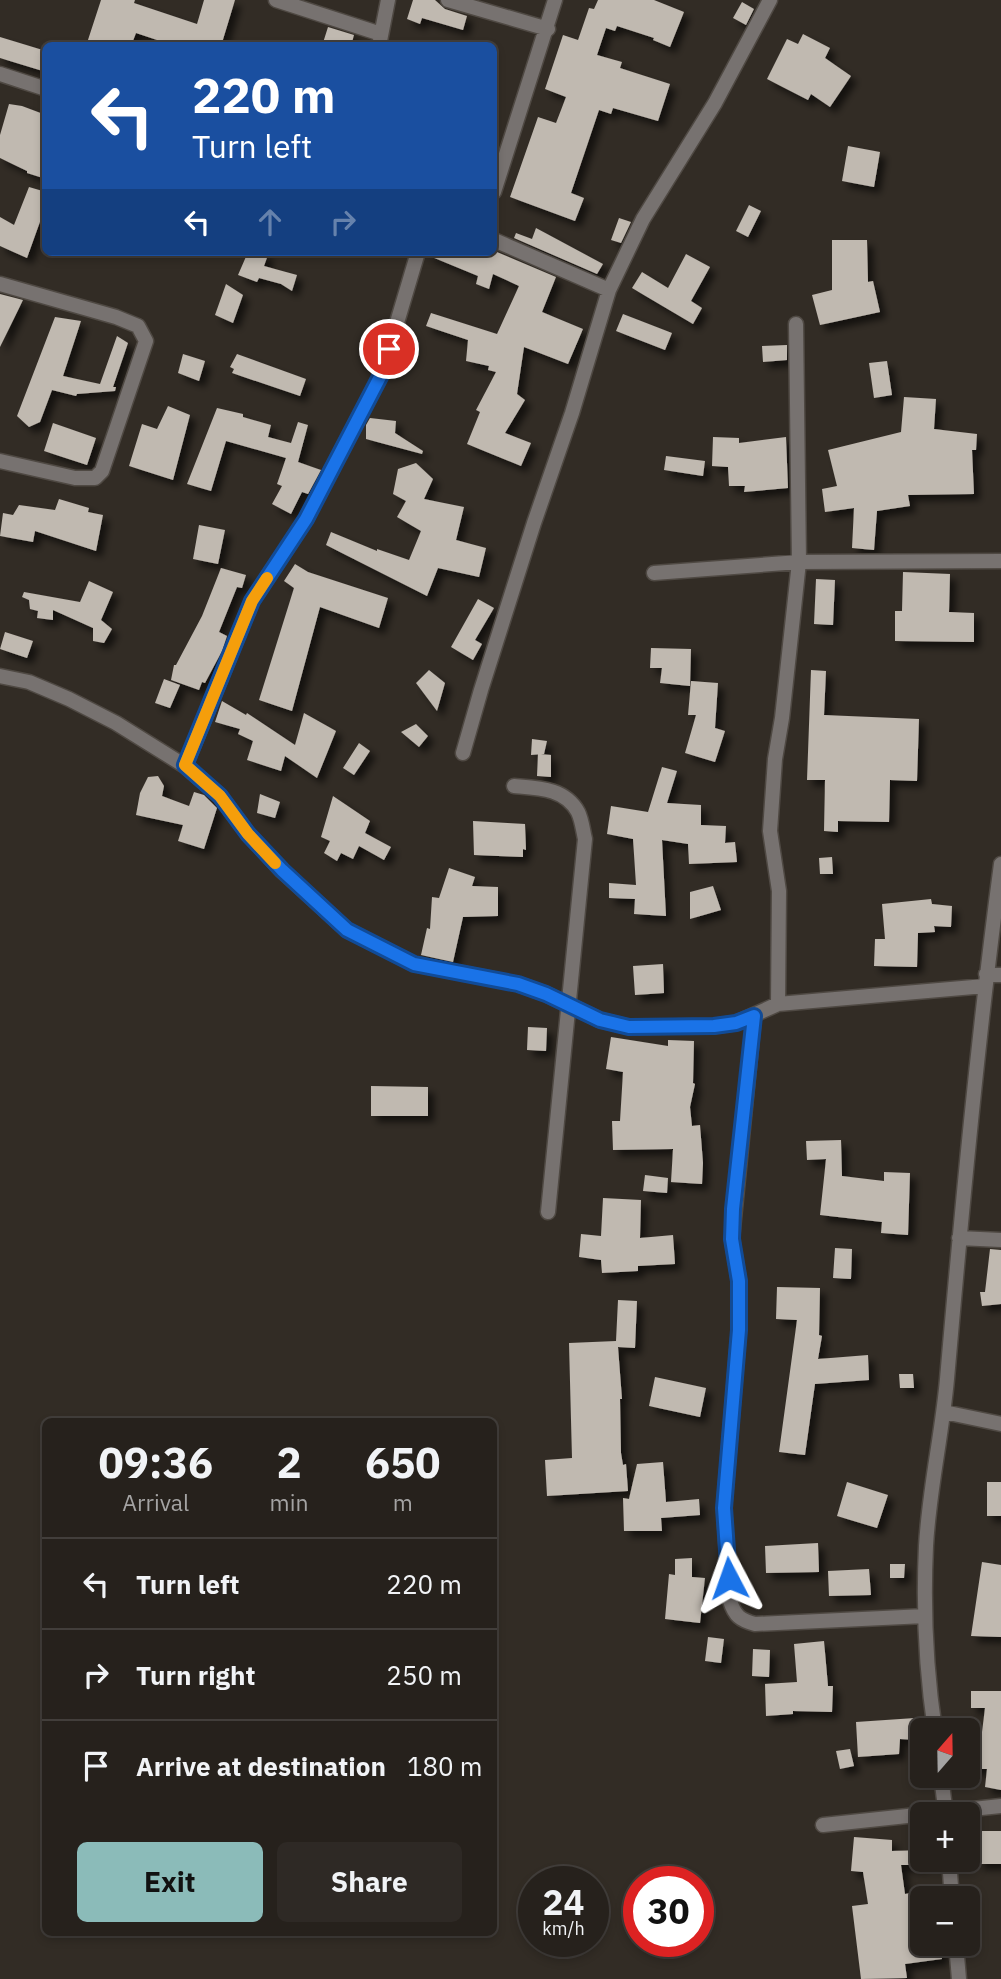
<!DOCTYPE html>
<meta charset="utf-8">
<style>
body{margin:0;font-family:"IBM Plex Sans",sans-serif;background:#2e2925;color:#f1f3f6;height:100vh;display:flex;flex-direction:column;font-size:26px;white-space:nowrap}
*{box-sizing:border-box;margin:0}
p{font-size:23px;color:#a4a3a3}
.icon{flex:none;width:38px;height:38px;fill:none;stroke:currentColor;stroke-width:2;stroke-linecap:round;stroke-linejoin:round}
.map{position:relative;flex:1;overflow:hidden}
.sheet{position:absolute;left:42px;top:1418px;width:455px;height:518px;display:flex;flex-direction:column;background:#26211c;border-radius:10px;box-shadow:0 4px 10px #0003,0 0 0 2px #423e3b}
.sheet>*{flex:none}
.guide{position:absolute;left:42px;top:42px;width:455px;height:214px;border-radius:10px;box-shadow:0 4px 10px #0003,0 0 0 2px #423e3b;background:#1a4fa0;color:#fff;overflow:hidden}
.needle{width:46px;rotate:20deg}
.tools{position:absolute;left:910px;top:1718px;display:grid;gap:14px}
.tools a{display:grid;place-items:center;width:70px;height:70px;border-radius:10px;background:#26211c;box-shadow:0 4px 10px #0003,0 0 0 2px #423e3b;font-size:35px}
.speed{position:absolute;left:518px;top:1866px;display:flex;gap:14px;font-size:35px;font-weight:700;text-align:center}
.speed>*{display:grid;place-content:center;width:91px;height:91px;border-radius:50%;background:#26211c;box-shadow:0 4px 10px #0003,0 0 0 2px #423e3b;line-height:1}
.speed small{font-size:18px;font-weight:400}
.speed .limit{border:10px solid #d22;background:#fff;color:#111}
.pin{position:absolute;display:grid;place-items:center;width:60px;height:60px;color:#fff;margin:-30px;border:4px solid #fff;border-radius:50%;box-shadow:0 2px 7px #0007}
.me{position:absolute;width:77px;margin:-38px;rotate:356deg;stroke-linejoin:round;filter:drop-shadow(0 0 5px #0008)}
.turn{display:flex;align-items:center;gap:24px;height:147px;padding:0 35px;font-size:32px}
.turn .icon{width:91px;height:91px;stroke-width:2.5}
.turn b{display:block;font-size:49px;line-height:60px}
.lanes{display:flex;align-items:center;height:66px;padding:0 35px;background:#0003;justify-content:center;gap:35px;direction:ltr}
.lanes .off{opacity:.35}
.eta{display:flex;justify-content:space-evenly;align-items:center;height:119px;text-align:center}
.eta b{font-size:42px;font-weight:700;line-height:49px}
.button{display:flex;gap:14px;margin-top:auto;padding:14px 35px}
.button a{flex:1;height:80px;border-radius:10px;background:#8bbbb9;color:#111;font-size:28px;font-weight:700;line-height:80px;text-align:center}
.button a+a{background:#2e2925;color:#f1f3f6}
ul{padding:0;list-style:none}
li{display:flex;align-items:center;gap:21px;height:91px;padding:0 35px;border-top:2px solid #423e3b}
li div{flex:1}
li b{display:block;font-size:26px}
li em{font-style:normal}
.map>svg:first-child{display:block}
.building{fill:#c0b9b0;filter:url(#shadow)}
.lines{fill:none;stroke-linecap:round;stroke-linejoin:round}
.street-casing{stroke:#4f4943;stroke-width:17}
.street{stroke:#777270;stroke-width:14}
.route-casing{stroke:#114b97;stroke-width:18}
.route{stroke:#1a73e8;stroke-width:12}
.slow{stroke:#f59e0b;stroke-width:12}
</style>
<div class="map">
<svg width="1001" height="1979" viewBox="0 0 1001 1979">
<defs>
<filter id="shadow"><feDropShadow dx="6" dy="6" stdDeviation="3.5" flood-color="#0009"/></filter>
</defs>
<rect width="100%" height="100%" fill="#322c25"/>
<path class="building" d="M101,0H135L134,3L197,24L204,0H235L221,46H208L190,40L188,46H175L136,33L131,46H86Z
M413,0H435L445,9L467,16L463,30L422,18L420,24L407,19Z
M598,0H654L684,12L670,47L653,40L654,38L617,26L615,31L606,28L597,55L622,62L620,68L670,84L658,121L613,108L611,114L599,110L571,193L584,198L575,221L510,197L538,117L556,123L566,97L545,89L563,35L578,40L589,8L594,9Z
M742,2L754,9L746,25L733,18Z
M328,27L354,35L351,46H322Z
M803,34L830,48L825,58L851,76L830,107L811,94L808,100L767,79L787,39L798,44Z
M0,37L46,51V72L0,58Z
M9,104L22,106L46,115V179L27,173V171L0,158V135Z
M848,146L880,152L874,187L842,181Z
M29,187L46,192V205L27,258L0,246V217L14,225Z
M749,205L761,211L748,237L736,231Z
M619,218L631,222L621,243L611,240Z
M536,228L603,264L597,274L514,238L516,233L532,239Z
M832,240H867L868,282L873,281L880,312L820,325L812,295L832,290Z
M248,252H261L268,255L264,266L297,275L292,291L281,284L259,278L257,282L238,275Z
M427,252H497L556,277L542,312L583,329L568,364L524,347L517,394L525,400L505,433L531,443L521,466L467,444L480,412L476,410L496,372L488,370L489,366L466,361L468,340L426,326L431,313L497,334L519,286L493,274L489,289L476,284L478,276L427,255Z
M686,254L710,267L691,301L702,308L693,324L632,288L642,272L668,288Z
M226,284L243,295L233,323L215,315Z
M0,294L23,300L0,347Z
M623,314L672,333L665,350L616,331Z
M55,317L81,321L63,376L100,384L117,336L128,343L113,387H116L115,391L77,394L76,396L52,390L40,422L29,427L17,416Z
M787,345V360L763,362L762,346Z
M183,354L205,361L199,381L178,373Z
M237,354L306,379L300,396L232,373L234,369L230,367Z
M887,361L892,395L874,398L869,363Z
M904,397L936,399L934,429L977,434L976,450H972L974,494L908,495L910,506L877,511L874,550L852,548L854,508L825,512L822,489L837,486L828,450L901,432Z
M168,406L190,415L173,480L129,466L142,424L157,429Z
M217,408L243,414V417L271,425L268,437L291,443L298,422L308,425L298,462L321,470L308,494L302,492L291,514L272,504L282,486L277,484L286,458L226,441L211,491L187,484Z
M370,418L396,421L395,433L423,451L422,454L366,439V425Z
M53,423L96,438L87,465L44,451Z
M713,437L739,438V443L786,437L788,488L744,492L745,486H729L728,467L712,466Z
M666,456L705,461L703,476L664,470Z
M416,463L433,479L424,499L464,507L456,540L486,548L479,577L438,568L427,596L326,545L331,532L377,551V549L409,560L421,531L397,517L406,501L393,494L398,469Z
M59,499L89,508L88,512L103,515L96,551L35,531L33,542L0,536L3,513L13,515L19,505L55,510Z
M199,525L225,530L218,564L193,559Z
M295,564L308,572L388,598L379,628L320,607L292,711L259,700L294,588L284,581Z
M221,568L246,575L242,588L237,587L219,632L227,636L222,651L205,683L202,682L199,690L171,680L174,665H176L202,616Z
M903,572L950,574L949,612L974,613V642L895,641V611H902Z
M816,579L835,580L833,625L814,624Z
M89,581L113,592L101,620L112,629L104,643L93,641V628L53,610V620L37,618L38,611L30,609L29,600L22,597L24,592L80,602Z
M478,599L494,608L475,640L482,644L473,660L451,647Z
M5,632L33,641L27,658L0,649Z
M651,648L691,649L690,686L660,683L662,668H650Z
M429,670L445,683L437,711L416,683Z
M811,670L826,671L824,715L919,719L917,781L890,780L889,822L838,821V832L824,831L825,780H807Z
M164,679L180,685L170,708L155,703Z
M691,681L718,683L715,728L725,731L715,762L685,753L696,715H688Z
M222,701L246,715L247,713L295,745L304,713L336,731L317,778L285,756L281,771L247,760L253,741L238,734L240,729L215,722Z
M416,724L428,736L419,747L401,732Z
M532,739L547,741L544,754L531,755Z
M359,743L370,751L354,775L343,768Z
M538,754L551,755V777L537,776Z
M662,767L677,771L667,803L701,805V825L726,826L725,843L735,842L737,862L689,864L688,844L662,840L666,916L634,914L635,899L609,898V883L636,885L633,839L607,834L611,806L648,812Z
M158,776L164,786L162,796L189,806L194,792L204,795L217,808L204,849L178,841L183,825L136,815L140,793L148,777Z
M260,794L280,802L275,818L257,813Z
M333,796L370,821L365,833L391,847L384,860L359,846L353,859L341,853L337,861L324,853L330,841L321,837Z
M473,821L525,824L526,850L523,849V857L474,855Z
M832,857L833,874H820L819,858Z
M449,868L475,877L472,886L498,887V916L463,917L453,962L421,955L427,928L430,929L432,897L439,898Z
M713,886L721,910L690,919V892Z
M931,899L932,904L952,906L951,927L934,926L935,932L918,933L917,967L874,966L875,939H885L882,904Z
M663,964L664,993L635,995L633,966Z
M528,1027L547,1028L546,1051L527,1050Z
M611,1037L668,1046V1040L694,1041L693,1083L695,1084L690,1107L692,1126L700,1125L703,1163L702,1184L671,1182L673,1149L613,1150L612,1121H620L623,1072L606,1069Z
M371,1086L428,1087V1116H371Z
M841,1140L842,1176L884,1181V1172L910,1173L908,1235L881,1233L882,1222L820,1215L826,1159L807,1160L806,1141Z
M645,1175L668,1178L667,1193L643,1191Z
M603,1198L641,1200L640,1238L673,1235L675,1264L638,1266V1271L602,1273L601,1260L579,1257L581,1234L601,1236Z
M835,1248L852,1249L851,1279L833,1278Z
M990,1249L1001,1250V1304L982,1306L980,1292H985Z
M777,1287L820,1288L819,1335L822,1336L818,1359L868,1355L869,1380L815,1384L805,1455L779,1452L797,1320L776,1319Z
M618,1300L637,1301L635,1348L618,1347L622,1399H620L621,1453L623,1465L626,1464L628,1491L547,1496L545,1460L572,1458L569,1343L616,1341Z
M899,1374H913L914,1388H900Z
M655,1377L706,1388L700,1417L649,1406Z
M663,1462L666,1502L699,1499L700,1515L661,1518L662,1531H624L623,1498L629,1499L637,1464Z
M847,1482L888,1495L877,1528L837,1516Z
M987,1482H1001V1516H987Z
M818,1543L819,1572L766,1573L765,1546Z
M692,1558V1577L705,1578L700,1623L665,1619L669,1574L675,1575V1559Z
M982,1562L1001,1565V1637L971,1636Z
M890,1564H905L904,1578H890Z
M869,1569L871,1595L829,1596L828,1571Z
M708,1637L724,1639L721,1663L705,1661Z
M824,1641L828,1686H833L832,1712L793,1711V1714L766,1716L765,1684L797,1682L794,1644Z
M753,1649L770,1650L769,1677L752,1676Z
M971,1691H1001V1790L985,1787L987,1769H968V1748H980L985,1708H971Z
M915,1718L916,1740L900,1739L899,1754L858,1757L856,1722Z
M850,1749L854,1766L840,1769L836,1751Z
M978,1831H1001V1864H978Z
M854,1837L892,1840V1851L922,1850V1865H901L905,1894L922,1891V1947L940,1945L942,1959L905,1964L907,1978L861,1979L852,1906L868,1904L863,1872L851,1871Z"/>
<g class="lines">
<g class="street-casing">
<path id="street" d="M276,0L381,34
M448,0L548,29
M379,46L388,0
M0,74L46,89
M494,192L555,0
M494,240L609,290
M0,284L116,317L138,326L146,341L102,471L95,478H75L0,461
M654,573L799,562L1001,561
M0,676L29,682L69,699L116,723L185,766L220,796L248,834L282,871L347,930L414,964L518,984L546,994L600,1020L629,1027L714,1026L736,1023L778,1004L985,986
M463,753L481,690L534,523L572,413L609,290L643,219L715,103L770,0
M185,766L252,601L306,519L382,373L418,252
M514,786C538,788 565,788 578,812C582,820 583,831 585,839L548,1212
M986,974L1001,975
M778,1004L779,891L770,831L775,759L782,718L799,562L796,324
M754,1016L732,1239L739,1281V1330L724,1508L730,1601C735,1616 740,1620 755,1624L925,1616
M959,1238L1001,1240
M944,1412L1001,1424
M935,1731C926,1670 923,1608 926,1546C929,1490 942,1435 947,1379C962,1207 978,1035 1001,864
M941,1776L946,1815
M823,1825L1001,1806
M949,1860L952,1899
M956,1944L959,1979"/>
</g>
<use href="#street" class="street"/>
</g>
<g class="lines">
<g class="route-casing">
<path id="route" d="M389,349L382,373L306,519L252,601L185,765L220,796L248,834L282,870L347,930L414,964L518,984L546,994L600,1020L629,1027L714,1026L736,1023L754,1016L733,1209L732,1239L739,1281V1330L724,1508L729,1578"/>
</g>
<use href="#route" class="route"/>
<path class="slow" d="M267,578L252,601L185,765L220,796L248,834L275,863"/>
</g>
</svg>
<div class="tools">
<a><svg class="needle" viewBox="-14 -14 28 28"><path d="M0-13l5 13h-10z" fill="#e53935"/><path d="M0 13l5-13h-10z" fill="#a4a3a3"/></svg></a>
<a>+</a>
<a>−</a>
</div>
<div class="speed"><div>24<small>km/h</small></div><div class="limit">30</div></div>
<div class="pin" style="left:389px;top:349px;background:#d93025"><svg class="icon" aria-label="arrive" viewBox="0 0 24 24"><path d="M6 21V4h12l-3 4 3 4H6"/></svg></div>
<svg class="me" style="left:729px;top:1578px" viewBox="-20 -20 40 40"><path d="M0-17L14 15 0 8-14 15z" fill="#1a73e8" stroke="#fff" stroke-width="4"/></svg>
<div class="guide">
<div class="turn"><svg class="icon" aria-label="left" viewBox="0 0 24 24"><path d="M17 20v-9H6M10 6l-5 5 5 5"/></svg><div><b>220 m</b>Turn left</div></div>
<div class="lanes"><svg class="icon" aria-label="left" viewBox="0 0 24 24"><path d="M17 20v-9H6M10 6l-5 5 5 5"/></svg><svg class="icon off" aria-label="ahead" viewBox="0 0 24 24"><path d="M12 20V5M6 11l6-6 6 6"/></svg><svg class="icon off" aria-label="right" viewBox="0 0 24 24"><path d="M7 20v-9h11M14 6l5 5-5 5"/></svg></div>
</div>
<section class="sheet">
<div class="eta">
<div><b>09:36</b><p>Arrival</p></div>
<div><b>2</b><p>min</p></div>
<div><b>650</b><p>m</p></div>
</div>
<ul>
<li><svg class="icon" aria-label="left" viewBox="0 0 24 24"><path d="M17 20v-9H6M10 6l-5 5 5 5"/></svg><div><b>Turn left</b></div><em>220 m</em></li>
<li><svg class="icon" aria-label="right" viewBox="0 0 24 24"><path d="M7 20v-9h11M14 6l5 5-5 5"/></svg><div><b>Turn right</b></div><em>250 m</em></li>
<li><svg class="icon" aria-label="arrive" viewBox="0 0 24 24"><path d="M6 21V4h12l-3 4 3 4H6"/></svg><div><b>Arrive at destination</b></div><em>180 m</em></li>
</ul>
<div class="button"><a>Exit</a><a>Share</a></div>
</section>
</div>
